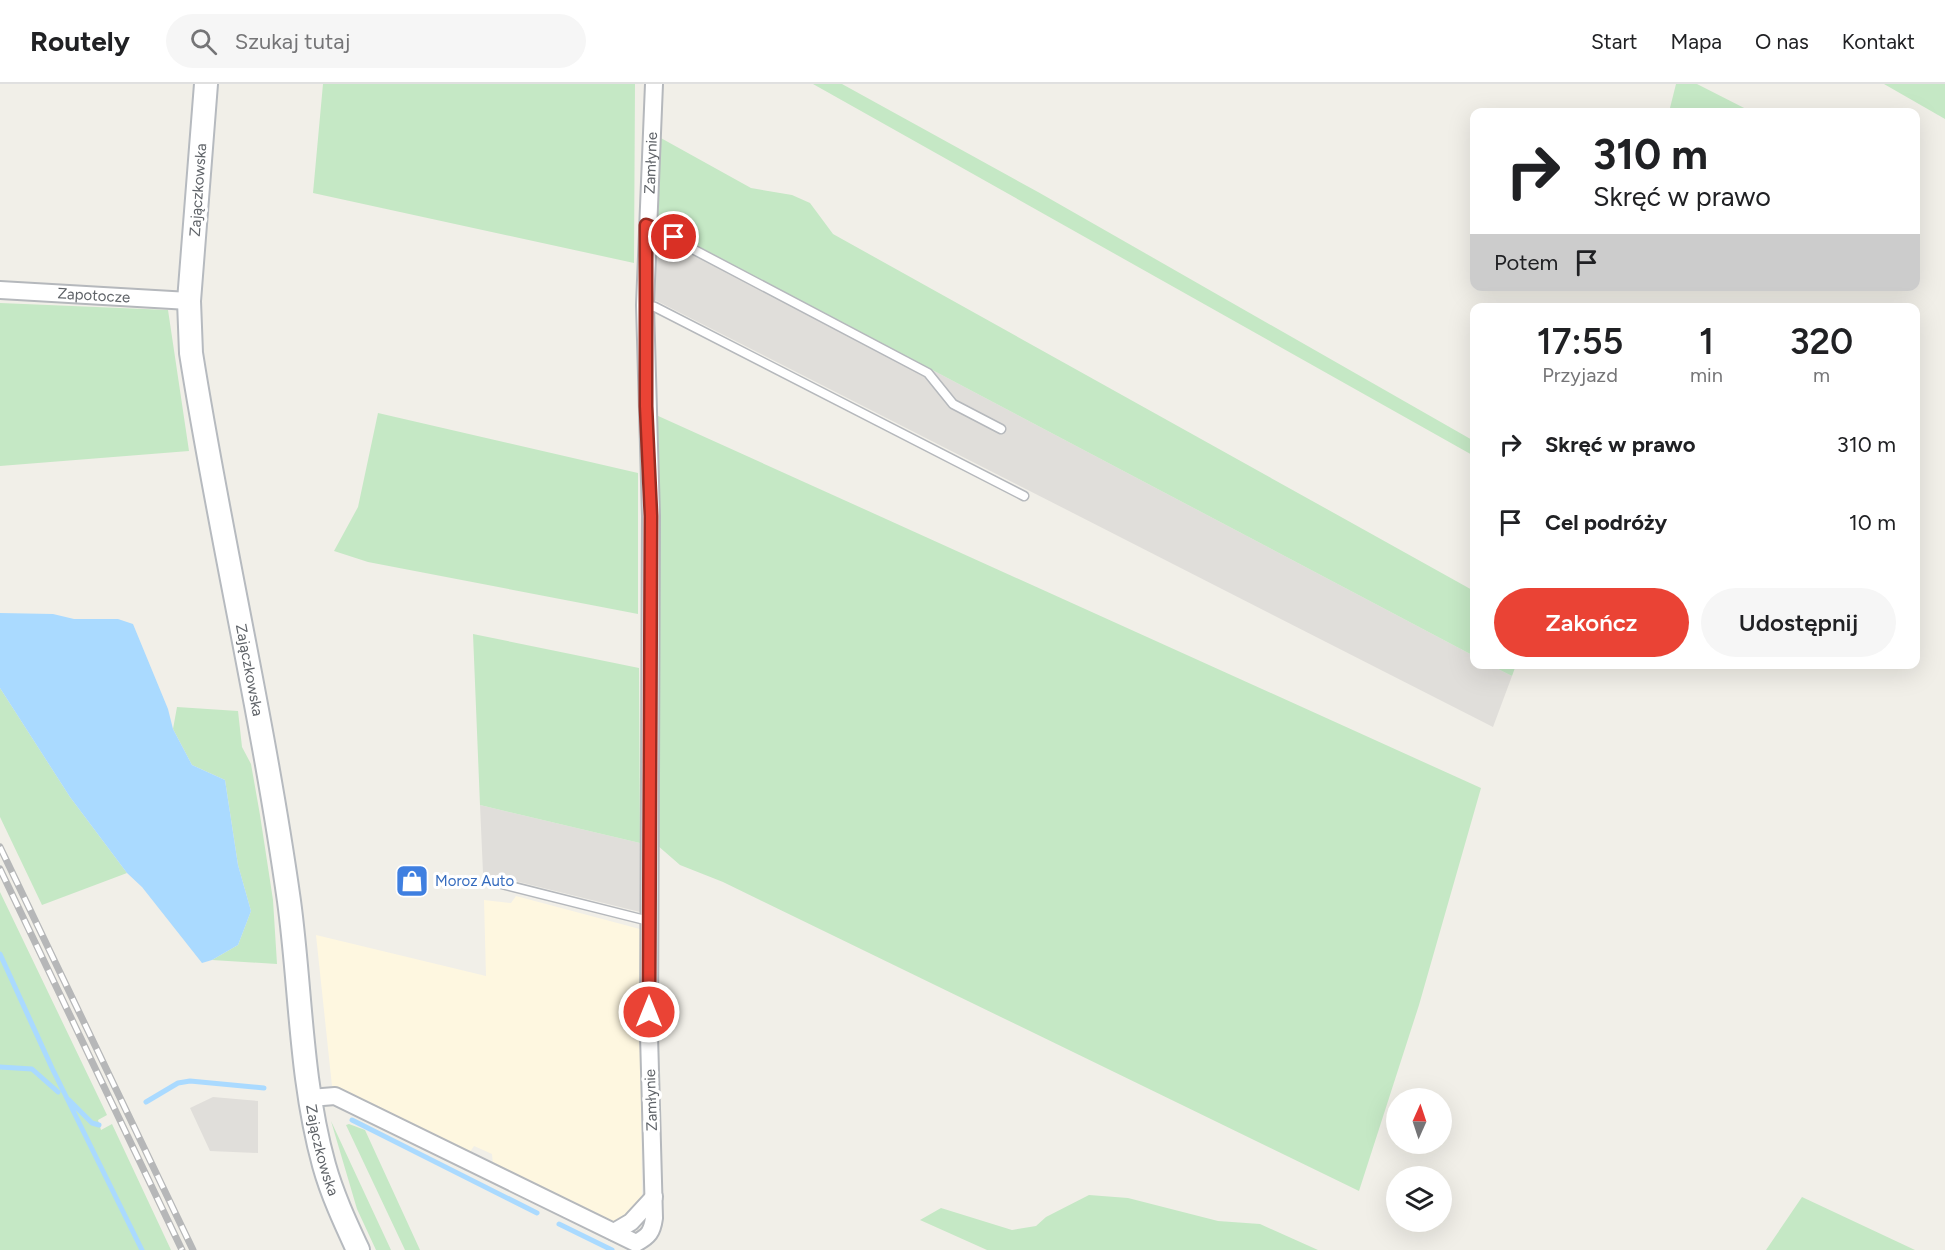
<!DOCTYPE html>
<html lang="pl">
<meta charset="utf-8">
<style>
body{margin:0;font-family:Figtree,sans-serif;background:#f6f6f6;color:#202124;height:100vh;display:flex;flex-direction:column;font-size:22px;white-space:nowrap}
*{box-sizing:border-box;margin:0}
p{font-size:20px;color:#757577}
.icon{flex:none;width:33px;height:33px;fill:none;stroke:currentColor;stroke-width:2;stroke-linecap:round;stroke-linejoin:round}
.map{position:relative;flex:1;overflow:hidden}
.drawer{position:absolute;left:1470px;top:219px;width:450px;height:366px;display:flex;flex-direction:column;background:#fff;border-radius:12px;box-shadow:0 6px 24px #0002}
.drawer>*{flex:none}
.banner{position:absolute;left:1470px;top:24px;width:450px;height:183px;border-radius:12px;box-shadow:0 6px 24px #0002;background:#fff;color:#202124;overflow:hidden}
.needle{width:39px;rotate:3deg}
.controls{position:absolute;left:1386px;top:1004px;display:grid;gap:12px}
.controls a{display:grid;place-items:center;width:66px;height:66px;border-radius:50%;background:#fff;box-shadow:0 6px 24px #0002;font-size:30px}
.pin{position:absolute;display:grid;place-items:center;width:51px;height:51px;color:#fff;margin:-26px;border:3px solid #fff;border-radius:50%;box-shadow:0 2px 6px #0007}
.me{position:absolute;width:66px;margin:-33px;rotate:0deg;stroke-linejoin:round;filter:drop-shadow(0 0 4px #0008)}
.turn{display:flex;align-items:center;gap:21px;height:126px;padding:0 24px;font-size:27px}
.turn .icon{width:78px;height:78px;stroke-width:2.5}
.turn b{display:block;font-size:42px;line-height:51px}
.then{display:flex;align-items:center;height:57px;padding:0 24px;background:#0003;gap:12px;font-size:22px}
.eta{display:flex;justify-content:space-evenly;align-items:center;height:102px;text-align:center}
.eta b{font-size:36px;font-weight:600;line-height:42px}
.button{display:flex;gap:12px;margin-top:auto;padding:12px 24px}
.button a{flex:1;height:69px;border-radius:36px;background:#ea4335;color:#fff;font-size:24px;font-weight:600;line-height:69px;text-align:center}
.button a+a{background:#f6f6f6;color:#202124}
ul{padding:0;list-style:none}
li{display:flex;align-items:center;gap:18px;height:78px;padding:0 24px}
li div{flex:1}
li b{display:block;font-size:22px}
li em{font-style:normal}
header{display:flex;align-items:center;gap:36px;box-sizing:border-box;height:84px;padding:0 30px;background:#fff;border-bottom:2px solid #e0e0e0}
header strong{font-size:28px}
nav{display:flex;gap:33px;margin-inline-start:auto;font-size:21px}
.search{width:420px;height:54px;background:#f6f6f6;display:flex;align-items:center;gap:15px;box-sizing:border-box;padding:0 21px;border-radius:33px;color:#757577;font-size:22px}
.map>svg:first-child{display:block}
.commercial{fill:#fef7e0}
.industrial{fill:#e0deda}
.green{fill:#c5e8c5}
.water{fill:#aadaff}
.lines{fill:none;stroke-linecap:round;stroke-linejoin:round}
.stream{stroke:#aadaff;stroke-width:5}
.lane-casing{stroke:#b5b8bc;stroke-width:11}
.street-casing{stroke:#b5b8bc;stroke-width:20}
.secondary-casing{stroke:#b6babf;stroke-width:26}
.lane{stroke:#fff;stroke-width:8}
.street{stroke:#fff;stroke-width:16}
.secondary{stroke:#fff;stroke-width:22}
.rail-casing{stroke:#b6b7b8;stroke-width:7}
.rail{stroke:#fff;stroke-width:4.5;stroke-dasharray:14;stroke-linecap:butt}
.route-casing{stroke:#982c22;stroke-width:15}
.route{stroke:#ea4335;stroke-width:10}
.labels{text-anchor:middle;stroke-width:6;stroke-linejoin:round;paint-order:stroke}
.street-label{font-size:15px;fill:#5f6368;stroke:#fff}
.shop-label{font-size:15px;fill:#366cbe;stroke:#fff;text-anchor:start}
</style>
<header>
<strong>Routely</strong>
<div class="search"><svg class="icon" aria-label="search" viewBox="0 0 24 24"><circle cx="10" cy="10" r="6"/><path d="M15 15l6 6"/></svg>Szukaj tutaj</div>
<nav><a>Start</a><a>Mapa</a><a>O nas</a><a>Kontakt</a></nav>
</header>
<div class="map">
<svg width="1945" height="1166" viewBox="0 0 1945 1166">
<rect width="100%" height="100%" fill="#f1efe8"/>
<path class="commercial" d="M516,812L640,845L642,1120L617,1141L493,1081L492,1070L474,1062L470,1068L332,1002L316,851L486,892L484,816L511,819Z"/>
<path class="industrial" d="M652,138L1474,572V580L1490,581L1512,592L1493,643L653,215Z
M480,721L640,759V828L483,789Z
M213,1013L258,1017V1069L210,1067L190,1024Z"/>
<path class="green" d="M323,0H635L634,179L313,109Z
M813,0H842L1038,108L1474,357V372Z
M1676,0H1697L1752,28H1669Z
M1884,0H1945V35Z
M659,53L751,104L792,111L810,119L833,150L1474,507V572L652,138Z
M0,219L168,226L189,367L0,382Z
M378,329L638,389V530L368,478L334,467L358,423Z
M656,331L1481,704L1419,921L1359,1107L723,798L680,781L657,761Z
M473,550L639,584L640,759L480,721Z
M1490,581H1516L1512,592Z
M0,604L70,713L127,789L42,821L0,733Z
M177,623L238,627L242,663L251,680L260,731L273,816L277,880L212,876L238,861L251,827L238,781L225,696L192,681L173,645Z
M0,808L107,1031L98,1036L101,1046L112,1040L171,1166H0Z
M331,1037L391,1166H376L357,1125Z
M349,1040L365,1046L420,1166H405L346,1041Z
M1089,1111L1128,1114L1218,1137L1260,1140L1318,1166H987L920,1136L941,1124L1012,1146L1036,1142L1046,1133Z
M1802,1113L1915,1166H1766Z"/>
<path class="water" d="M0,529L53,530L74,535H118L133,540L168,625L173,645L192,681L225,696L238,781L251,827L238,861L212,876L202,879L142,803L127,789L70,713L0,604Z"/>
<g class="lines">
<path class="stream" d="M0,870L52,984L142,1166
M0,983L32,985L58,1008
M69,1016L92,1039L99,1041
M146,1018L178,999L190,997L264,1004
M352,1036L537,1129
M559,1140L612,1166"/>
<g class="lane-casing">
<path id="lane" d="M647,141L928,289L953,320L1001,345
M645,221L655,223L1024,412
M490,797L649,837"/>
</g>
<g class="street-casing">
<g id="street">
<path id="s1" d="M0,206L189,217"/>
<path id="s2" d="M310,1014L335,1012L636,1159C649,1152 652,1148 654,1134L649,951L651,432L645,221L654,0"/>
<path d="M614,1148L631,1138L654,1113"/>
</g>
</g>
<g class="secondary-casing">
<g id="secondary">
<path id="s3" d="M206,0L189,217L191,269C220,452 263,633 289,817C301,905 300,994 324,1081C332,1110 345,1138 358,1166"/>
</g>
</g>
<use href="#lane" class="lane"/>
<use href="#street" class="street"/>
<use href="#secondary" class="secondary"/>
<g class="rail-casing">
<path id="rail" d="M0,763L193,1166
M0,785L182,1166"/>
</g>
<use href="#rail" class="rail"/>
</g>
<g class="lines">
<g class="route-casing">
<path id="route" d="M649,928L651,432L646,322V141L674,153"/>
</g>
<use href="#route" class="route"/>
</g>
<defs>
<g id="shop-square" transform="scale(1.725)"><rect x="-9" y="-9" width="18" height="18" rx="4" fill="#3f7fe0" stroke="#fff"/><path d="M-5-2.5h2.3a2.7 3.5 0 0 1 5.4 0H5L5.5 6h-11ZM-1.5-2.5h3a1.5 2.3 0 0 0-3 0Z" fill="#fff"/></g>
</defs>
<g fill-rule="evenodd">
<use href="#shop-square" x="412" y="797"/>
</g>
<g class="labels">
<g class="street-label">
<text dy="5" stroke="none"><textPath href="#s2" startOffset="1448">Zamłynie</textPath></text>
<text transform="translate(198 106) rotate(-86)" y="5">Zajączkowska</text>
<text dy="5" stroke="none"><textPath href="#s1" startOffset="94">Zapotocze</textPath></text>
<text dy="5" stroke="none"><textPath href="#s3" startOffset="592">Zajączkowska</textPath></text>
<text transform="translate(651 1016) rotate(-92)" y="5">Zamłynie</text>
<text dy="5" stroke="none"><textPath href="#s3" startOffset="1078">Zajączkowska</textPath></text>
</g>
<g class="shop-label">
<text x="435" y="802">Moroz Auto</text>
</g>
</g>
</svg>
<div class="controls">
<a><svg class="needle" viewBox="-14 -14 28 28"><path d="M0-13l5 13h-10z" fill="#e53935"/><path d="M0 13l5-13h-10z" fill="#757577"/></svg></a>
<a><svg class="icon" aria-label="layers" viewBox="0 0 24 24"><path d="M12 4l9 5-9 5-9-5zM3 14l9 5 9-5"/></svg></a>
</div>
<div class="pin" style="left:674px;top:153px;background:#d93025"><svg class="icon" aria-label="arrive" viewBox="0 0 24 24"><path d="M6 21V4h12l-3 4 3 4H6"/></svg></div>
<svg class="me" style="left:649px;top:928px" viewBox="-20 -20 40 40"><circle r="17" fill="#ea4335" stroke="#fff" stroke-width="3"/><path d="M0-11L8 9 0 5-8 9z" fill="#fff"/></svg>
<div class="banner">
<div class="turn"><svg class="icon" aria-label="right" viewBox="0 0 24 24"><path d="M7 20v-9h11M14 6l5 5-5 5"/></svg><div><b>310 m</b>Skręć w prawo</div></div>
<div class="then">Potem<svg class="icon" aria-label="arrive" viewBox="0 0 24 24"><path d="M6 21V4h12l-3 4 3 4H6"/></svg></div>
</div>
<section class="drawer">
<div class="eta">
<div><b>17:55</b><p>Przyjazd</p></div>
<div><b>1</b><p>min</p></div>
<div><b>320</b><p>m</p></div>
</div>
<ul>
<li><svg class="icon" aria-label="right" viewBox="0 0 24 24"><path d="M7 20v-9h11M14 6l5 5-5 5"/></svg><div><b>Skręć w prawo</b></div><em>310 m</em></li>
<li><svg class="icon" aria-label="arrive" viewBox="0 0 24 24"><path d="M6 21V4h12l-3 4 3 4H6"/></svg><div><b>Cel podróży</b></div><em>10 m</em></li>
</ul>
<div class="button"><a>Zakończ</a><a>Udostępnij</a></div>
</section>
</div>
